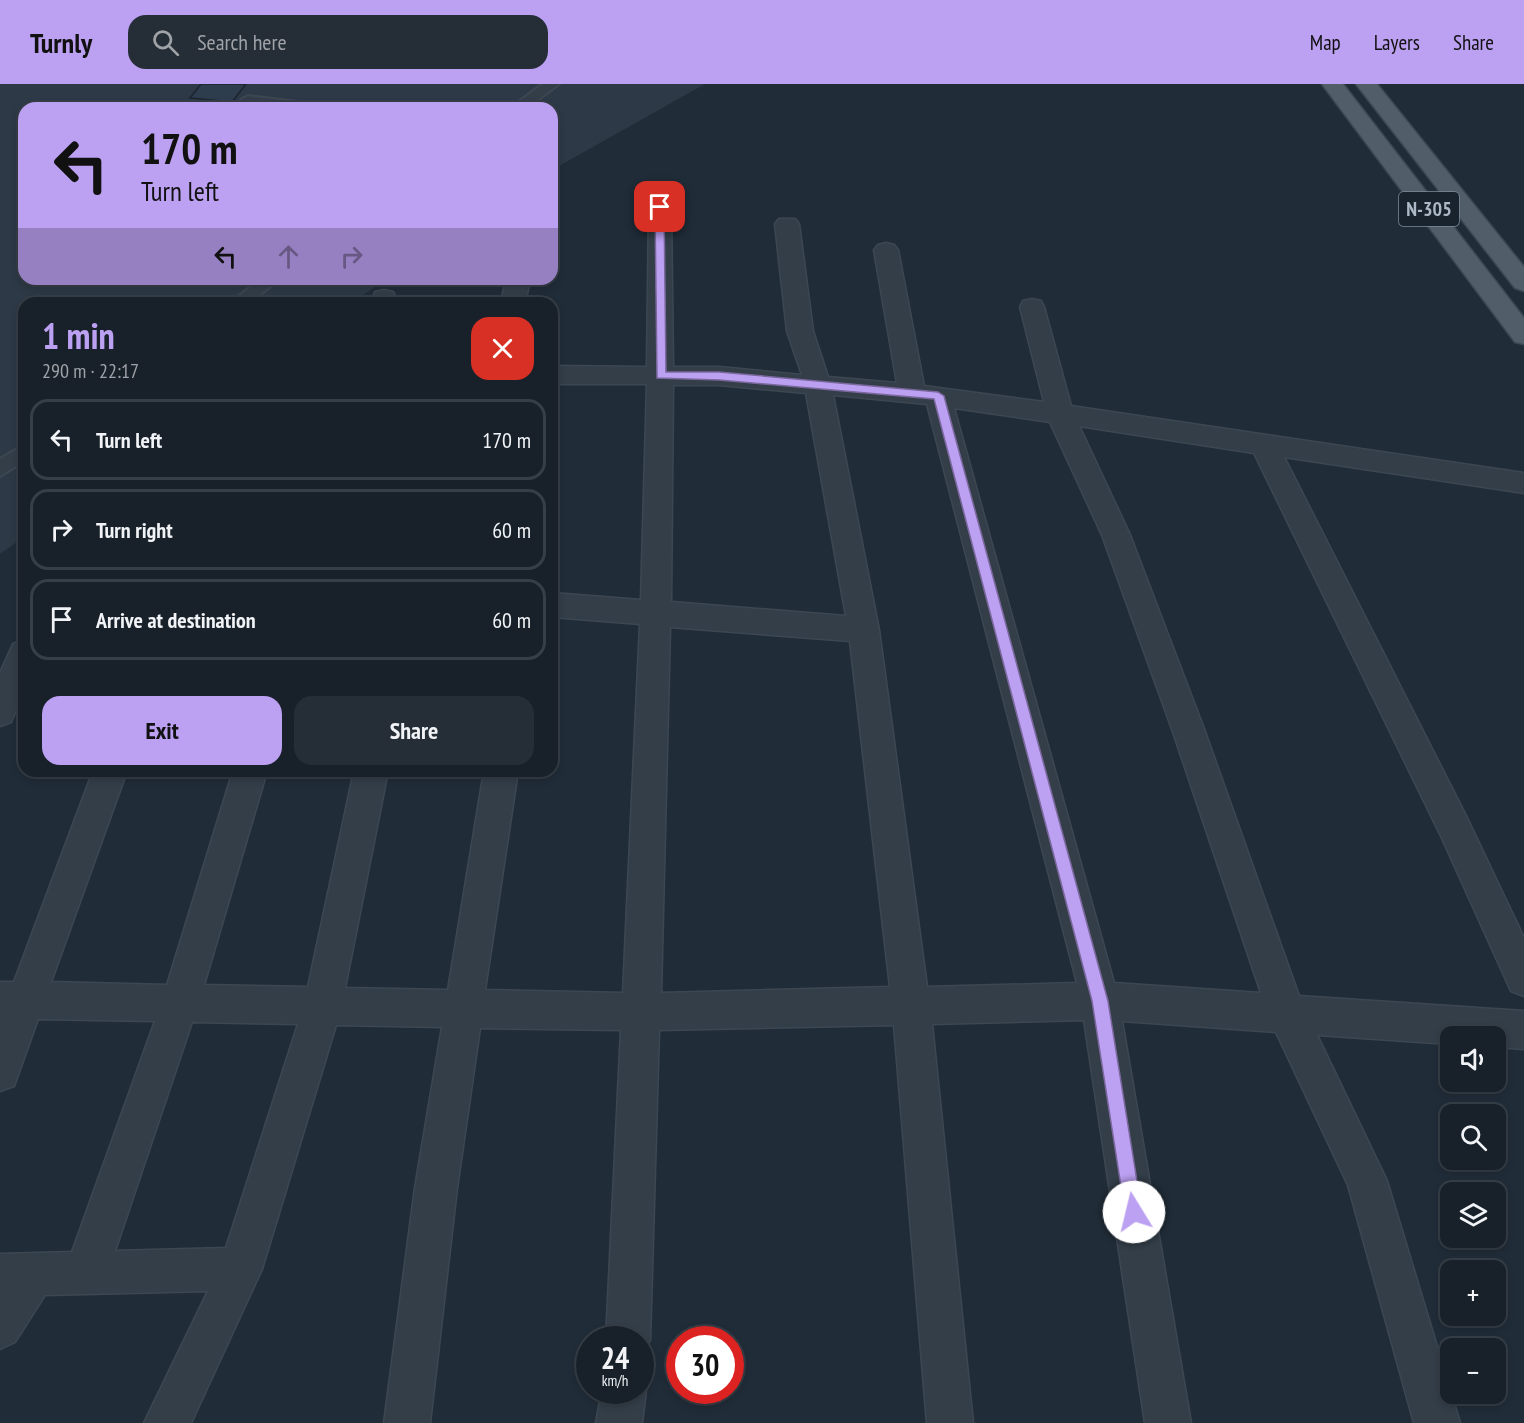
<!DOCTYPE html>
<meta charset="utf-8">
<style>
body{margin:0;font-family:"PT Sans Narrow",sans-serif;background:#252e36;color:#f1f3f6;height:100vh;display:flex;flex-direction:column;font-size:22px;white-space:nowrap}
*{box-sizing:border-box;margin:0}
p{font-size:20px;color:#9fa3a8}
.icon{flex:none;width:33px;height:33px;fill:none;stroke:currentColor;stroke-width:2;stroke-linecap:round;stroke-linejoin:round}
.map{position:relative;flex:1;overflow:hidden}
.details{position:absolute;left:18px;top:213px;width:540px;height:480px;display:flex;flex-direction:column;background:#18212a;border-radius:18px;box-shadow:0 3px 9px #0003,0 0 0 2px #363e47}
.details>*{flex:none}
.guide{position:absolute;left:18px;top:18px;width:540px;height:183px;border-radius:18px;box-shadow:0 3px 9px #0003,0 0 0 2px #363e47;background:#bca0f2;color:#111;overflow:hidden}
.buttons{position:absolute;left:1440px;top:942px;display:grid;gap:12px}
.buttons a{display:grid;place-items:center;width:66px;height:66px;border-radius:12px;background:#18212a;box-shadow:0 3px 9px #0003,0 0 0 2px #363e47;font-size:30px}
.speed{position:absolute;left:576px;top:1242px;display:flex;gap:12px;font-size:30px;font-weight:700;text-align:center}
.speed>*{display:grid;place-content:center;width:78px;height:78px;border-radius:50%;background:#18212a;box-shadow:0 3px 9px #0003,0 0 0 2px #363e47;line-height:1}
.speed small{font-size:15px;font-weight:400}
.speed .limit{border:9px solid #d22;background:#fff;color:#111}
.pin{position:absolute;display:grid;place-items:center;width:51px;height:51px;color:#fff;margin:-26px;border-radius:12px;box-shadow:0 3px 9px #0006}
.me{position:absolute;width:66px;margin:-33px;rotate:351deg;stroke-linejoin:round;filter:drop-shadow(0 0 4px #0008)}
.turn{display:flex;align-items:center;gap:21px;height:126px;padding:0 24px;font-size:27px}
.turn .icon{width:78px;height:78px;stroke-width:2.5}
.turn b{display:block;font-size:42px;line-height:51px}
.lanes{display:flex;align-items:center;height:57px;padding:0 24px;background:#0003;justify-content:center;gap:30px;direction:ltr}
.lanes .off{opacity:.35}
.round{display:grid;place-items:center;flex:none;width:63px;height:63px;border-radius:18px;background:#252e36}
.summary{display:flex;align-items:center;justify-content:space-between;height:102px;padding:0 24px}
h1{font-size:36px;font-weight:800;line-height:45px;color:#bca0f2}
.action{display:flex;gap:12px;margin-top:auto;padding:12px 24px}
.action a{flex:1;height:69px;border-radius:18px;background:#bca0f2;color:#111;font-size:24px;font-weight:800;line-height:69px;text-align:center}
.action a+a{background:#252e36;color:#f1f3f6}
ul{padding:0;list-style:none}
li{display:flex;align-items:center;gap:18px;height:81px;margin:0 12px 9px;padding:0 12px;border:3px solid #363e47;border-radius:18px}
li div{flex:1}
li b{display:block;font-size:22px}
li em{font-style:normal}
header{display:flex;align-items:center;gap:36px;box-sizing:border-box;height:84px;padding:0 30px;background:#bca0f2;color:#111}
header strong{font-size:28px}
nav{display:flex;gap:33px;margin-inline-start:auto;font-size:21px}
.search{width:420px;height:54px;background:#252e36;display:flex;align-items:center;gap:15px;box-sizing:border-box;padding:0 21px;border-radius:18px;color:#9fa3a8;font-size:22px}
.map>svg:first-child{display:block}
.airport{fill:#2d3946}
.building{fill:#2e3d4d;stroke:#1b252f;stroke-width:1.5}
.lines{fill:none;stroke-linecap:round;stroke-linejoin:round}
.lane-casing{stroke:#3d4752;stroke-width:4}
.street-casing{stroke:#3d4752;stroke-width:3}
.primary-casing{stroke:#3d4752;stroke-width:3}
.lane{fill:#333e49;fill-rule:evenodd}
.street{fill:#333e49;fill-rule:evenodd}
.primary{fill:#515d69;fill-rule:evenodd}
.route{fill:#bca0f2;stroke:#7a689d;stroke-width:1.5}
.labels{text-anchor:middle;stroke-width:6;stroke-linejoin:round;paint-order:stroke}
.shield{fill:#19232d;stroke:#818b98;stroke-width:1.5}
.shield-label{font-size:20px;font-weight:bold;fill:#adb8c6}
</style>
<header>
<strong>Turnly</strong>
<div class="search"><svg class="icon" aria-label="search" viewBox="0 0 24 24"><circle cx="10" cy="10" r="6"/><path d="M15 15l6 6"/></svg>Search here</div>
<nav><a>Map</a><a>Layers</a><a>Share</a></nav>
</header>
<div class="map">
<svg width="1524" height="1339" viewBox="0 0 1524 1339">
<rect width="100%" height="100%" fill="#202c38"/>
<path class="airport" d="M0,0H705L552,86V24H24V195H386L352,219H24V453L0,470Z"/>
<path class="building" d="M201,0H246L232,18L190,14Z
M145,19L189,24H140Z"/>
<g class="lines">
<g class="lane-casing">
<path id="lane" d="M543,0H559L527,24H510Z
M248,12L315,20L322,24H279L243,19L241,16Z
M261,195H280L249,219H230Z
M24,361V377L0,392V375Z"/>
</g>
<g class="street-casing">
<path id="street" d="M660,116L668,118L671,123L673,283H719L802,291L787,247L775,140L779,135H795L799,140L813,247L828,293L897,299L874,166L878,161L886,159L894,161L898,166L924,302L1044,318L1020,223L1023,217L1032,215L1041,217L1044,223L1071,322L1524,389V409L1284,373L1466,732L1524,854V912L1511,907L1441,752L1254,369L1079,342L1130,451L1204,645L1299,912L1524,927V965L1496,963V952H1450V960L1317,951L1387,1097L1460,1339H1414L1348,1101L1276,948L1122,937L1191,1339H1145L1084,936L932,940L973,1339H927L894,941L659,946L650,1256L640,1273V1256H606L621,946L480,944L457,1104L430,1339H384L415,1104L442,943L336,941L262,1185L191,1339H144L208,1207L45,1211L15,1258L0,1265V1170L72,1168L155,937L38,935L14,1002L0,1007V898H14L93,687H127L51,898L167,901L233,687H267L204,901L308,903L354,687H388L345,904L448,906L484,687H518L485,906L623,909L640,540L552,533V509L641,516L647,300H552V282L647,283L649,123L652,118ZM673,301H719L806,309L846,532L671,518ZM833,311L927,320L1077,899L927,903L879,546ZM954,324L1050,338L1102,451L1172,645L1261,909L1114,899ZM670,543L850,557L890,903L661,909ZM192,938L298,940L226,1164L115,1167Z
M506,195H530L525,219H501Z
M384,206L393,208L396,214L395,219H371L375,208Z
M24,556V608L11,638L0,642V589L13,560Z
M640,1292L646,1306L642,1339H596L602,1306H640Z"/>
</g>
<g class="primary-casing">
<path id="primary" d="M1322,0H1343L1524,234V260L1515,258Z
M1356,0H1377L1524,183V207L1515,204Z"/>
</g>
<use href="#lane" class="lane"/>
<use href="#street" class="street"/>
<use href="#primary" class="primary"/>
</g>
<path class="route" d="M660,120L664,123L666,288H719L938,308L944,312L1108,917L1142,1128L1140,1134L1134,1137L1128,1134L1125,1128L1092,917L934,315L719,296L657,294L655,123Z"/>
<g class="labels">
<rect class="shield" x="1399" y="108" width="60" height="34" rx="4.5"/>
<g class="shield-label">
<text x="1429" y="132">N-305</text>
</g>
</g>
</svg>
<div class="buttons">
<a><svg class="icon" aria-label="sound" viewBox="0 0 24 24"><path d="M4 9h4l5-4v14l-5-4H4zM17 9q2 3 0 6"/></svg></a>
<a><svg class="icon" aria-label="search" viewBox="0 0 24 24"><circle cx="10" cy="10" r="6"/><path d="M15 15l6 6"/></svg></a>
<a><svg class="icon" aria-label="layers" viewBox="0 0 24 24"><path d="M12 4l9 5-9 5-9-5zM3 14l9 5 9-5"/></svg></a>
<a>+</a>
<a>−</a>
</div>
<div class="speed"><div>24<small>km/h</small></div><div class="limit">30</div></div>
<div class="pin" style="left:660px;top:123px;background:#d93025"><svg class="icon" aria-label="arrive" viewBox="0 0 24 24"><path d="M6 21V4h12l-3 4 3 4H6"/></svg></div>
<svg class="me" style="left:1134px;top:1128px" viewBox="-20 -20 40 40"><circle r="19" fill="#fff"/><path d="M0-13L10 11 0 6-10 11z" fill="#bca0f2"/></svg>
<div class="guide">
<div class="turn"><svg class="icon" aria-label="left" viewBox="0 0 24 24"><path d="M17 20v-9H6M10 6l-5 5 5 5"/></svg><div><b>170 m</b>Turn left</div></div>
<div class="lanes"><svg class="icon" aria-label="left" viewBox="0 0 24 24"><path d="M17 20v-9H6M10 6l-5 5 5 5"/></svg><svg class="icon off" aria-label="ahead" viewBox="0 0 24 24"><path d="M12 20V5M6 11l6-6 6 6"/></svg><svg class="icon off" aria-label="right" viewBox="0 0 24 24"><path d="M7 20v-9h11M14 6l5 5-5 5"/></svg></div>
</div>
<section class="details">
<div class="summary"><div><h1>1 min</h1><p>290 m · 22:17</p></div><a class="round" style="background:#d93025;color:#fff"><svg class="icon" aria-label="close" viewBox="0 0 24 24"><path d="M6 6l12 12M18 6L6 18"/></svg></a></div>
<ul>
<li><svg class="icon" aria-label="left" viewBox="0 0 24 24"><path d="M17 20v-9H6M10 6l-5 5 5 5"/></svg><div><b>Turn left</b></div><em>170 m</em></li>
<li><svg class="icon" aria-label="right" viewBox="0 0 24 24"><path d="M7 20v-9h11M14 6l5 5-5 5"/></svg><div><b>Turn right</b></div><em>60 m</em></li>
<li><svg class="icon" aria-label="arrive" viewBox="0 0 24 24"><path d="M6 21V4h12l-3 4 3 4H6"/></svg><div><b>Arrive at destination</b></div><em>60 m</em></li>
</ul>
<div class="action"><a>Exit</a><a>Share</a></div>
</section>
</div>
